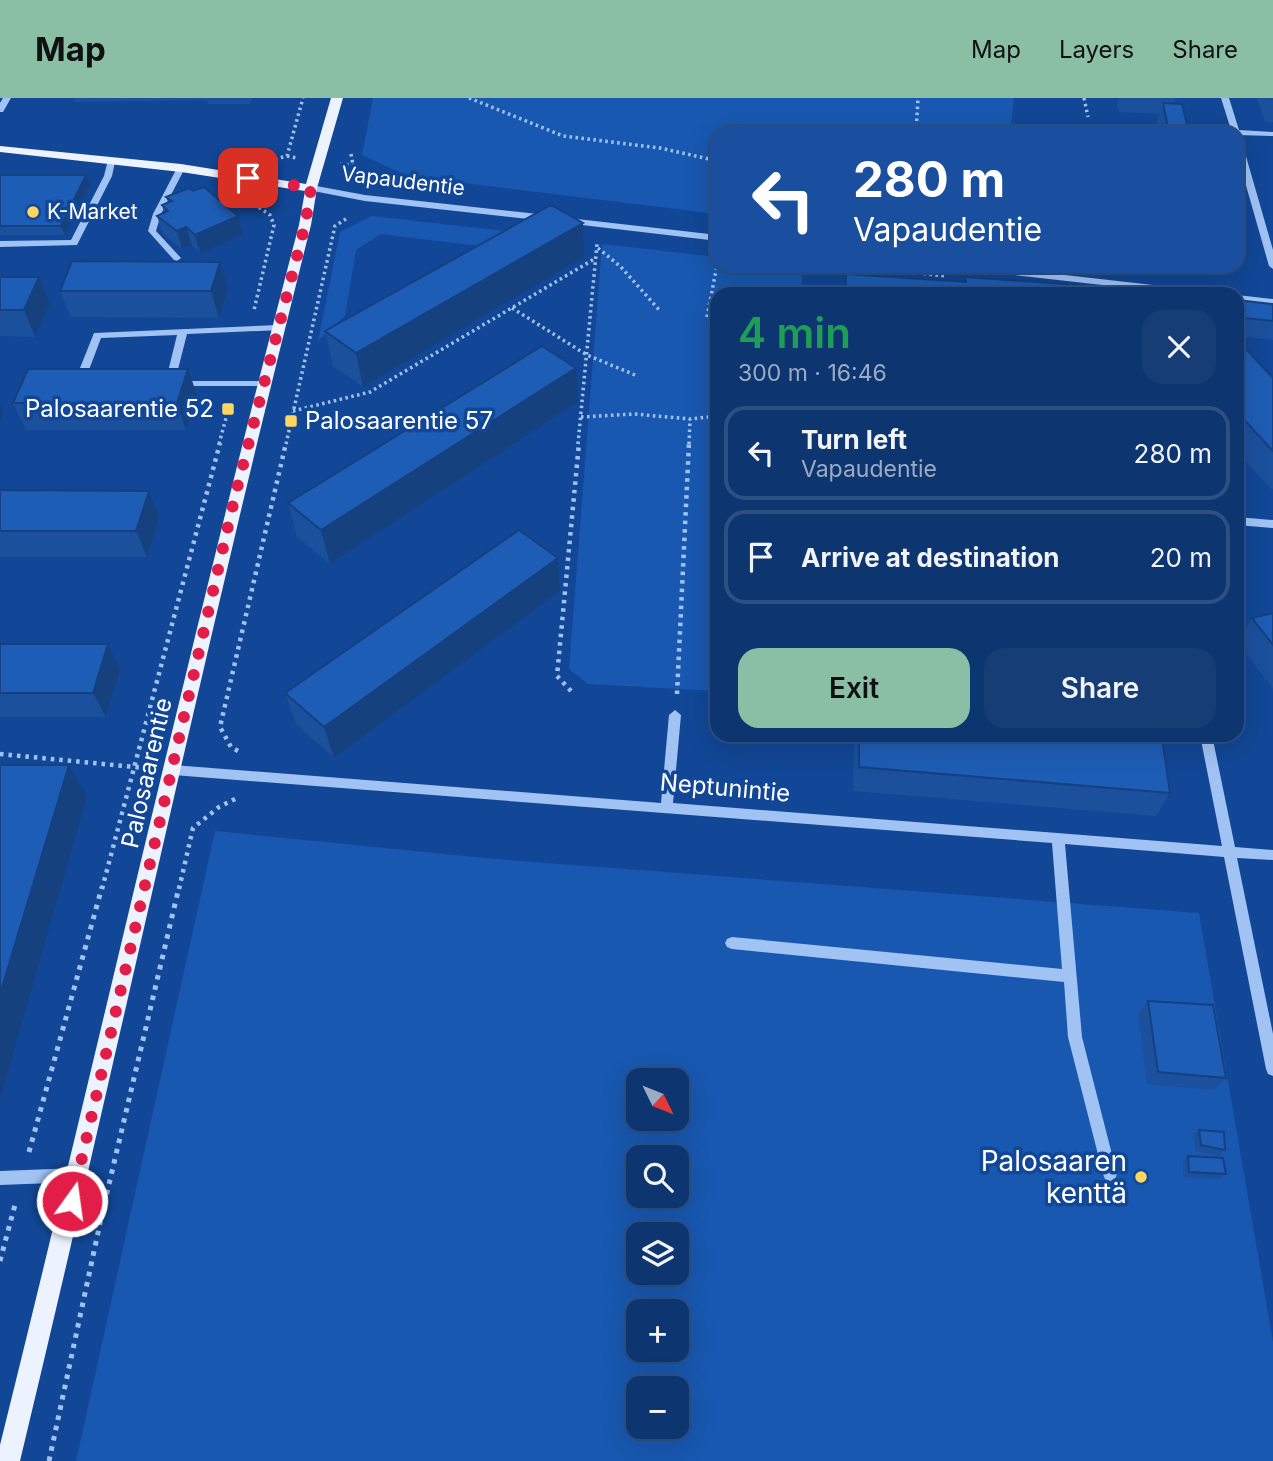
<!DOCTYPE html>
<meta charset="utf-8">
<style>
body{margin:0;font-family:Inter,sans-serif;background:#163d75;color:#f1f3f6;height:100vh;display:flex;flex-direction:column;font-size:26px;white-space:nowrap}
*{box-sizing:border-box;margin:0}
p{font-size:23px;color:#9aabc3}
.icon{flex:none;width:38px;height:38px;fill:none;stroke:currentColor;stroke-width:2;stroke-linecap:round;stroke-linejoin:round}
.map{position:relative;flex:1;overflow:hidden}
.details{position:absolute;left:710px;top:189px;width:534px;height:455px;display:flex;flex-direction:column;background:#0d3570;border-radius:21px;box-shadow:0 7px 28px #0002,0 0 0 2px #2d5083}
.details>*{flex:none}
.guide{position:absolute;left:710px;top:28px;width:534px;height:147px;border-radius:21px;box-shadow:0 7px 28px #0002,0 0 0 2px #2d5083;background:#1a4fa0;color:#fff;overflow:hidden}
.needle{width:46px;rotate:133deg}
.controls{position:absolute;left:626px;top:970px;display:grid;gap:14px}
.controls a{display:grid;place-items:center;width:63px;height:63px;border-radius:14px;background:#0d3570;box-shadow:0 7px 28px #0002,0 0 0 2px #2d5083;font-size:35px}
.pin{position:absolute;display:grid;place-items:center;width:60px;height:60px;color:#fff;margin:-30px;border-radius:14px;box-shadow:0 4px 10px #0006}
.me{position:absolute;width:77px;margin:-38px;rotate:14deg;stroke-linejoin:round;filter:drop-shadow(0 0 5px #0008)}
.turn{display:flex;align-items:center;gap:24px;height:147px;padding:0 28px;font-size:32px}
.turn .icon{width:91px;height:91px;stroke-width:2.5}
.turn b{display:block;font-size:49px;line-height:60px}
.round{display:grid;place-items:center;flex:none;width:74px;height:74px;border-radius:21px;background:#163d75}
.overview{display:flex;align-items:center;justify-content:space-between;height:119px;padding:0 28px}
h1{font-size:42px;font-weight:600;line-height:52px;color:#1e9e55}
.cta{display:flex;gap:14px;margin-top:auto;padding:14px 28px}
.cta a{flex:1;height:80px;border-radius:21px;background:#8abfa5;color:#111;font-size:28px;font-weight:600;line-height:80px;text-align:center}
.cta a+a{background:#163d75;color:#f1f3f6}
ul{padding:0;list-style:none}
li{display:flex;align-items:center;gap:21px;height:94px;margin:0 14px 10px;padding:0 14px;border:4px solid #2d5083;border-radius:21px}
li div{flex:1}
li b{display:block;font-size:26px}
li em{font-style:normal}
header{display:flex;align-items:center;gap:42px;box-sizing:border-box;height:98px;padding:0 35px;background:#8abfa5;color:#111}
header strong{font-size:33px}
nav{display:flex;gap:38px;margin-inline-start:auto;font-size:24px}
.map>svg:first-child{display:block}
.green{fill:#1858b0;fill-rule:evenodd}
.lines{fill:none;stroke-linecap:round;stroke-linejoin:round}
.path-far2{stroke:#a0c3f4;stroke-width:3.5;stroke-dasharray:2.5 3.5;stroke-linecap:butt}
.path-far1{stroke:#a0c3f4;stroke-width:4.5;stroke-dasharray:3.5 5;stroke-linecap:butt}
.path{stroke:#a0c3f4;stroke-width:5;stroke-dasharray:4.5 6;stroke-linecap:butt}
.minor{fill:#a0c3f4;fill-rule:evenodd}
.major{fill:#ecf3ff;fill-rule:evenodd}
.wall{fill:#1a509c}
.shaded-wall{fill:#15417f}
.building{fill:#1e5db5;stroke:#15417f;stroke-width:2}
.route{stroke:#e11d48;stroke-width:12;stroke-dasharray:0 21.6}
.poi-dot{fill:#ffd662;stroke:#114796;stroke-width:2.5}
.labels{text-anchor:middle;stroke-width:7;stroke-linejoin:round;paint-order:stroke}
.far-street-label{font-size:21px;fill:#fff;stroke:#114796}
.far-poi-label{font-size:21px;fill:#fff;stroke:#114796;text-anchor:start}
.poi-label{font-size:24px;fill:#fff;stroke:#114796;text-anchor:end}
.street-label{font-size:24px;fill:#fff;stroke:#114796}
.near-poi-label{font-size:28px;fill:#fff;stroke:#114796;text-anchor:end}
</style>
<header>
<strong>Map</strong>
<nav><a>Map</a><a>Layers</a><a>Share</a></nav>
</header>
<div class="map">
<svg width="1273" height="1363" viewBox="0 0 1273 1363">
<rect width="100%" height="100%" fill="#114796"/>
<path class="green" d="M373,0H1014L1010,35H718L717,116L407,78L362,57Z
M372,118L504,133L479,148L381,136L356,152L345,218L318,243L340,134Z
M602,146L717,159L718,168H802V196H718L717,593L588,586L569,571Z
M215,733L496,761L1199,815L1273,1244V1363H76ZM639,982H677V1020H639ZM639,1059H677V1097H639ZM639,1136H677V1174H639ZM639,1213H677V1251H639ZM639,1290H677V1328H639Z"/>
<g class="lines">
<path class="path-far2" d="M469,0L563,38L660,50L718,63
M1084,0L1088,19
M916,35L918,0
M351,56L353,67
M287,58L297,60
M275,61L287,58L303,0
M340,66L353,67L358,76
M254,106L270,117L274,127L254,212
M598,150L621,169L661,214
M858,168L945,178
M512,210L587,257L635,277
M707,219L718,162
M293,313L370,294L596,160
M581,319L634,316L690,321L718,318
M219,346L230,305
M286,346L335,128L349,119
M578,346L597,146
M689,346L690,321"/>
<path class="path-far1" d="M571,593L557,578L579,345
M677,596L689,345
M238,653L231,649L220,629L286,345
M0,656L145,670
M102,791L220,345
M179,791L193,730L219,709L237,700"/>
<path class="path" d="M29,1054L102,789
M0,1163L16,1103
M49,1363L102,1116L179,789"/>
<path class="minor" d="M3,0H11L3,14H0V5Z
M1221,0H1229L1239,32L1273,34V38L1237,37V35H1232Z
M1237,39L1241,41L1273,152V171L1269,168L1237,56Z
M108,62L115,64L112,78L77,147L0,149V143L71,142L104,78Z
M178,68L185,70L161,116L156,133L181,160L177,163L174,162L148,133L153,116Z
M311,87L365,97L547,117L551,120L547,123L365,103L308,92V88Z
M568,120L718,137V143L565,125V121Z
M958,168H985L1206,193L1211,196H1182L962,171Z
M1237,197L1273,201V207L1237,203Z
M278,227L283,230L281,232L187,236L175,283H263L268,286L266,288H167L165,286L177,237L101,240L84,285L79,288L74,285L94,235Z
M1237,419L1273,422V430L1237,427Z
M675,612L681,617L673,705L1222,748L1200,637H1212L1235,749L1273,752V762L1237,760L1273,936V978L1268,976L1266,971L1224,759L1065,746L1082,939L1117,1076L1115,1081L1110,1083L1105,1081L1103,1076L1068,939L1064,884L732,851L727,849L725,845L727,841L732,839L1062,871L1052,745L173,677L169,676L167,672L169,668L173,667L661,705L669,617Z
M78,1070L83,1072L85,1077L83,1082L78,1084L0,1087V1073Z"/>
<path class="major" d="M331,0H343L317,90L311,127C207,537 119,951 20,1363H0V1347C101,941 192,532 299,127L305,93L181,74L0,54V48L181,66L306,86Z"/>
</g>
<path class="wall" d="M73,0H252L250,6H208L207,2L75,4Z
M1119,0H1176L1174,6L1189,35H1159L1157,23L1159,16L1119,14L1117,7Z
M1257,0H1273V24H1265Z
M0,77H86L90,86L65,137H0Z
M166,99L243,137L200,155L192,147L182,151L163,136L157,118L164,114L162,107L168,104Z
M584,159L363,289L333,268L325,233Z
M220,164L228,190L219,220L70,219L60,193Z
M1162,168H1197L1196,171Z
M0,179H39L50,206L35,239L0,238Z
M1237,202L1273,206V242L1237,238Z
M1237,252L1273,280V391H1271L1237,354Z
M197,297L186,332H26L13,305Z
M578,304L330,466L297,439L288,405Z
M0,392L149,393L159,419L147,459H0Z
M558,460L560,493L334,660L296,626L285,595Z
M1273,515V591L1238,545L1252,520Z
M0,546H108L120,571L106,619H0Z
M854,637H1126L1170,695L1156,718L853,693Z
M1148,903L1226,980L1214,992L1147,986L1138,916Z
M1199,1032L1225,1052L1219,1058L1196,1053L1193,1037Z
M1188,1058L1226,1076L1220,1081L1183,1079V1063Z"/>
<path class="shaded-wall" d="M86,77L90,86L65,137L61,128Z
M238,118L243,137L200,155L195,137Z
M583,125L584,159L363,289L356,255Z
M186,129L192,147L182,151L177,133Z
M220,164L228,190L219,220L211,193Z
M39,179L50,206L35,239L24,212Z
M576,270L578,304L330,466L321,432Z
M188,271L197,297L186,332L177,305Z
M0,307L4,315L0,324Z
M149,393L159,419L147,459L136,433Z
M558,460L560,493L334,660L324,629Z
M108,546L120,571L106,619L93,595Z
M69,667L87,698L0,1001V896Z"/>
<path class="building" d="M1163,5L1182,6L1189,35H1169Z
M0,77H86L61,128H0Z
M204,89L238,118L195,137L186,129L177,133L157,118L168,113L162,107L172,103L166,99L189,90L193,93Z
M551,107L583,125L356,255L325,233Z
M72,163L220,164L211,193H60Z
M846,176L966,184L965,179L1079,187L1080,196H845Z
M0,179H39L24,212H0Z
M1237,202L1273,206V223L1237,219Z
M542,248L576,270L321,432L288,405Z
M1245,250L1273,280V353L1237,314V252Z
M28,271H188L177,305H13Z
M0,392L149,393L136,433H0Z
M519,432L558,460L324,629L285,595Z
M1273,515V547L1252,520Z
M0,546H108L93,595H0Z
M859,637H1126L1162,640L1170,695L859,669Z
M0,667H69L0,896Z
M1148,903L1213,907L1226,980L1158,974Z
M1199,1032L1224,1034L1225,1052L1201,1047Z
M1188,1058L1223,1060L1226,1076L1189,1074Z"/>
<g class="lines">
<path class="route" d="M72,1103L235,398L305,127L311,90L248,80"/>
</g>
<g class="poi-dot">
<circle cx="33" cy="114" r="7"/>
<rect x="221" y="304" width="14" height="14" rx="3.5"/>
<rect x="284" y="316" width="14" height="14" rx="3.5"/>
<circle cx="1141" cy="1079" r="7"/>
</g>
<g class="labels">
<g class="far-street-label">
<text transform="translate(403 83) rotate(7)" y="7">Vapaudentie</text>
</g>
<g class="far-poi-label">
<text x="47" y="121">K-Market</text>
</g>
<g class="poi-label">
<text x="214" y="319">Palosaarentie 52</text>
<text x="305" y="331" text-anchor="start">Palosaarentie 57</text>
</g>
<g class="street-label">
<text transform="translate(147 675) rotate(-77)" y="8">Palosaarentie</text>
<text transform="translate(725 690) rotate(5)" y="8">Neptunintie</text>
</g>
<g class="near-poi-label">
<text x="1127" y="1073">Palosaaren<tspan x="1127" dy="32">kenttä</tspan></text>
</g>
</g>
</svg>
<div class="controls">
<a><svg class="needle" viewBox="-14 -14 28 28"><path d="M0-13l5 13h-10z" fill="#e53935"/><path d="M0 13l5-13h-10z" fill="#9aabc3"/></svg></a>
<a><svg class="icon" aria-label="search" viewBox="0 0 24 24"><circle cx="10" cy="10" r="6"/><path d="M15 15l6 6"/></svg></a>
<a><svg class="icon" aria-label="layers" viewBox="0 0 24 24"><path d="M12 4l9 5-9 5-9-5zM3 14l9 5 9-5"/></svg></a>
<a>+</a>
<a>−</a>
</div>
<div class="pin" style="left:248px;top:80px;background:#d93025"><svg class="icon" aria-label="arrive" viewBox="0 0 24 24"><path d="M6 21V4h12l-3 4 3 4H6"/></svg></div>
<svg class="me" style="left:72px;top:1103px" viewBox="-20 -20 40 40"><circle r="17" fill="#e11d48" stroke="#fff" stroke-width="3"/><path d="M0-11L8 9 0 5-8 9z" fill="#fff"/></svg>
<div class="guide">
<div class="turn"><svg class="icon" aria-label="left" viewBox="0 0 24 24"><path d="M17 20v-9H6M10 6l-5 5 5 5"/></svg><div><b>280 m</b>Vapaudentie</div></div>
</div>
<section class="details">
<div class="overview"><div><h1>4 min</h1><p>300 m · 16:46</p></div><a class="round"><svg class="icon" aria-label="close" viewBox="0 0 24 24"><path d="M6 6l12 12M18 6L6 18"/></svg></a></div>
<ul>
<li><svg class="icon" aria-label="left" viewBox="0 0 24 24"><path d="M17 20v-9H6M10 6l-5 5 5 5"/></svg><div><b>Turn left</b><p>Vapaudentie</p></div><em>280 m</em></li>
<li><svg class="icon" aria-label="arrive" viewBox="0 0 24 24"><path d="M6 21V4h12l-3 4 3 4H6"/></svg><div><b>Arrive at destination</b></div><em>20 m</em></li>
</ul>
<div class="cta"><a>Exit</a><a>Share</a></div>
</section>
</div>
